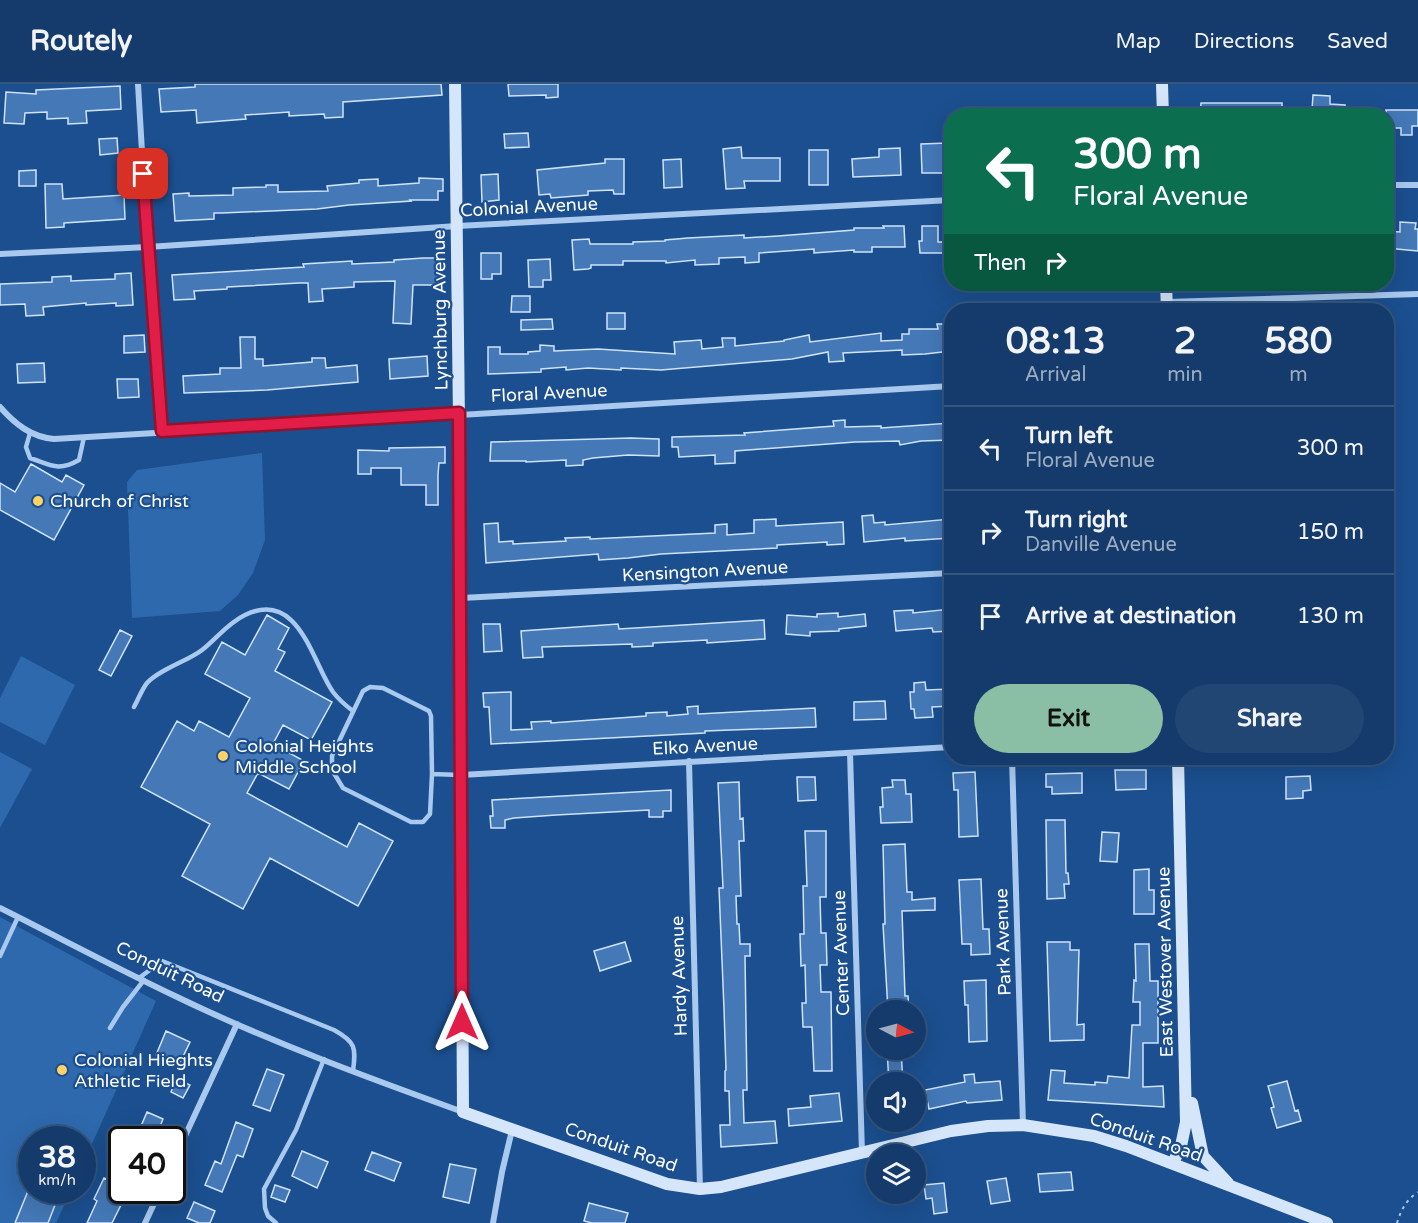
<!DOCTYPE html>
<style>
body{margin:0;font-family:"Varela Round",sans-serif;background:#214673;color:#f1f3f6;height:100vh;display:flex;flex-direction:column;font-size:22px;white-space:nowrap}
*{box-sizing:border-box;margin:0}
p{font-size:20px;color:#9dadc1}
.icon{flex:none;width:33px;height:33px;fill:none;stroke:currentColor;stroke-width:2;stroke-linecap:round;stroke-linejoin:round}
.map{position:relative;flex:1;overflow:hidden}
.sheet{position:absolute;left:944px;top:219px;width:450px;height:462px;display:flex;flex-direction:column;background:#143b6b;border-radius:24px;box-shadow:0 6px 24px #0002,0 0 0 2px #33557e}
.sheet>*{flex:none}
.top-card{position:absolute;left:944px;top:24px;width:450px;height:183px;border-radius:24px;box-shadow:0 6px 24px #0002,0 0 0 2px #33557e;background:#0b6e4f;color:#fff;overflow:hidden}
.needle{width:39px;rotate:96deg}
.buttons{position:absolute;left:866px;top:916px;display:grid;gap:12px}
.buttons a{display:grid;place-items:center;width:60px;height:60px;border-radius:50%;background:#143b6b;box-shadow:0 6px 24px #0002,0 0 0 2px #33557e;font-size:30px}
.speed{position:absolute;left:18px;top:1042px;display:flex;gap:12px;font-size:30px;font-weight:700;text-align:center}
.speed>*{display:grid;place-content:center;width:78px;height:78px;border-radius:50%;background:#143b6b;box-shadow:0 6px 24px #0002,0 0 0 2px #33557e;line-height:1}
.speed small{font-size:15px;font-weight:400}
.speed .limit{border:3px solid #111;border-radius:9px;background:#fff;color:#111}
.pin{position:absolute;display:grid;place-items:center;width:51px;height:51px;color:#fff;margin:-26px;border-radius:12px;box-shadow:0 3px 9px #0006}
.me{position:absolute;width:66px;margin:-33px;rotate:0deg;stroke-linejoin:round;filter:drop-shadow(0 0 4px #0008)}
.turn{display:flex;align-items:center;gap:21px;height:126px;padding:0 30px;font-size:27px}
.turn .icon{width:78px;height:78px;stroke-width:2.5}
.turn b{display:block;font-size:42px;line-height:51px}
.then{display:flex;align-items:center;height:57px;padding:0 30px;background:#0003;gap:12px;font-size:22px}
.eta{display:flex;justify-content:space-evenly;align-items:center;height:102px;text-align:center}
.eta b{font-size:36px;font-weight:700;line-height:42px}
.button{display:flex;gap:12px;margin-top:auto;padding:12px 30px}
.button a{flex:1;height:69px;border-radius:36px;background:#8abfa5;color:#111;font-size:24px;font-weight:700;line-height:69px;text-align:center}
.button a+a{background:#214673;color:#f1f3f6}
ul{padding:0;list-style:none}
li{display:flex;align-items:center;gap:18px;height:84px;padding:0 30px;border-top:2px solid #33557e}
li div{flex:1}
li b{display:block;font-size:22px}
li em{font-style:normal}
header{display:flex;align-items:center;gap:36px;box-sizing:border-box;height:84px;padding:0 30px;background:#143b6b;border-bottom:2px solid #33557e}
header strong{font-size:28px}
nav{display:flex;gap:33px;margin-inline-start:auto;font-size:21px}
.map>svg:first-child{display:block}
.green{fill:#2e69ad}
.building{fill:#4478b7;stroke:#cfe3fa;stroke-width:1.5}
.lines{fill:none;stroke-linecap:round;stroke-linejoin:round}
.path{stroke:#a9c9ee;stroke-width:2;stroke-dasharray:3 4.5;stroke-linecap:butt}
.lane{stroke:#a9c9ee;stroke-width:4.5}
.street{stroke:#a9c9ee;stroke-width:6}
.secondary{stroke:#d6e6fa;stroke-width:12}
.route-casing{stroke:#92132f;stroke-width:15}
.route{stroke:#e11d48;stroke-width:10}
.poi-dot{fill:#ffd166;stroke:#1b4f8f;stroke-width:2}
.labels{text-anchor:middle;stroke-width:4.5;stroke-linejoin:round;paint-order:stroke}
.street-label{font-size:18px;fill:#fff;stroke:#1b4f8f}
.poi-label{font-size:18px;fill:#fff;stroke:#1b4f8f;text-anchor:start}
</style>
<header>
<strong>Routely</strong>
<nav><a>Map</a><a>Directions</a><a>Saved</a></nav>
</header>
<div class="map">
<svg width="1418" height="1139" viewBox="0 0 1418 1139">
<rect width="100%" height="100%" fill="#1b4f8f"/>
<path class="green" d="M262,369L265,456L253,489L238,511L220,527L132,534L127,398L137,386Z
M21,572L75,601L45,661L0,638V614Z
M0,668L32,685L0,744Z
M0,833L156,917L83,1080L82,1056H32V1107H71L56,1139H0Z"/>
<path class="building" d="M195,0H441L442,11L343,18V33L325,34L324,30L289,32V28L245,31L246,35L197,39L196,26L161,28L159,5L195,3Z
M508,0H558V13L546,14V11L509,12Z
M120,2L121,25L86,27L87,39L68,40V34L47,35V28L25,29L24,40L4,39L6,8L36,10V6Z
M1313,11L1330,12V20L1345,21L1344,32H1329V27L1312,26Z
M1201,19H1282V32H1200Z
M1386,26H1418V42H1412V51H1401V44H1386Z
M528,49L529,63L505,64L504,50Z
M117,54L118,69L100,71L99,55Z
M947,59L948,89H922L921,60Z
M741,63L742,74H780V97H744L745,104L726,105L723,65Z
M900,64L901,91L853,93L852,75L879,73V65Z
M809,66H828V101H809Z
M605,75H624V110H614L613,106L588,107V111L551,114L550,110L539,111L537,86L605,79Z
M681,75L682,103L664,104L663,76Z
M36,86V102H19V87Z
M498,90L499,116L482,118L481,91Z
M419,94L443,95V107H438V116H410L411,117L349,121L317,125L222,129H214V135L175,137L173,110L189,109V112L233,111V104L266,103V101H278V108L328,107L327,102L359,99V96L378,95V102L419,99Z
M45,100H62L63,115L124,111L125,135L64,139V143L46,144Z
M1400,138L1416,139L1415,145H1418V167L1386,164V147L1400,148Z
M883,142H904L905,163H872V168H854V166L814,169V165L759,169V178L745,179V173L719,174V180L695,181V176L666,179V177H623V181H591V184L588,185L574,186L572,156L589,155L590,160H633V158L665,157V156L688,154L744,151V154L778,152L854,146V144H884Z
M922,142H938V158H948V169H920L919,157H922Z
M481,169H501V190H492V195H481Z
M423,174H442V201H413L411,240L393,239L395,197L354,198V203L322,205L323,217L309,218L308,199H299L227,203V205L194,207L195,215L174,216L172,191L304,183L303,180L352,177V180L394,178V176Z
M550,175L551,196H543V203H529L528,176Z
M131,189L133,221L116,222V219L86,221V219L43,223L44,231L26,232L25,220L0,221V200L52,198V193L71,192V197L115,195V190Z
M512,212H530V228H511Z
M607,229H625V245H607Z
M552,235L553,245L521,246V236Z
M937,240H951V267L925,270L902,271V266L843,269L844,277L829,278L828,268L792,275L661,286L621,284V286L588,284L566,286V283L541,285V288L488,290V263H500V270H528V268L540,267V261L554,262V267L598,265L675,270L674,258L701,256L702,265L723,263L722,254H735V262L784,257V256L809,251L810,258L881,249V257L902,256V250H909V245H938Z
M144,251L145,268L124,269V252Z
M240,253H255V275H263V282L312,278V274H325L326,284L357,281L358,298L267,306L184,309L183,292L220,290V284H241Z
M427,272L428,292L390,295L389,275Z
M44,279L45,298L18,299L17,280Z
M117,295H138L139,313L118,314Z
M845,336V343L881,342V344L951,339V356L921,357L900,361L899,357L855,358L735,367V379L715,380V371L679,373L678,363H672V353L745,351L744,349L834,342L833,337Z
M631,354L659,355V372L628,371L593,374L583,376V381L566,382V376L526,378V377H490L491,358Z
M445,363V379H439L438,390V421H426V401H401V384H371V390H358V366L389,367V364Z
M31,380L62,398L66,391L84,401L54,456L0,426V399L15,408Z
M873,431L874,439L885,438V441L951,435V454L905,457V454L864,458L862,432Z
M776,435V442L843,438L844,460L827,461V458L777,461V464L661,470L628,474L599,476L598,470L486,479L484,440L498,439L499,458L513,457V460L566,457L565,454L590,453V455L715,449V441L727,440V451L754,449V436Z
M951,525V547L933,548L932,544L896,547L894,527L913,526V529Z
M838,529V533L865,530L866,542L839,545V547L810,548V552L786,550L787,531L817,533V530Z
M267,531L289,544L278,565L285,568L275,587L332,618L311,656L283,641L273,660L304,677L289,705L258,689L247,709L347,763L359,739L393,757L358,822L270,774L243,825L182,792L210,740L141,703L177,637L194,647L199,637L229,653L250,614L205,590L222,558L245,571Z
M764,536L765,555L707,559V556L653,559V562L632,563V560L542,563L543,573L523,574L521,547L618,540L619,545Z
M483,540H500L502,567L484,568Z
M120,546L132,552L111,592L99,586Z
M925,598L926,606L951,605V622L932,623L933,633L915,634L914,625H911L910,608H914V599Z
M511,608V646L532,645L531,638L551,637V639L646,632V629L667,628V632L688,630L687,623L698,622V630L815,624L816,643L705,647V649L491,660L489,623H484L483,609Z
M885,617L886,635L854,636V618Z
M1115,686H1146V705L1116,706Z
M975,688L978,752L959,753L958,706H954L953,689Z
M1082,689V709L1052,710V703H1046V690Z
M1310,692L1311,706L1303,707V714L1286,715V693Z
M797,693H815L816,716L798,717Z
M892,696H905L906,710H911L912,738L881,739L880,723H883L882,704L893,703Z
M739,698L740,735L743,734L744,757H739L741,812H736L737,840H739L740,860H750V872H745L747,1006H743L744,1039L775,1037L777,1059L721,1063L720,1041H730L729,1007H725V987L726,986L724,925L719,804H723L718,699Z
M671,706V727H663V733H649V726L556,731L514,734L505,736V744H491L490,732H493L492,716Z
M1046,736H1065L1066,789H1068L1069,800H1064L1065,814L1047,815Z
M805,747H826V813H820L821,849H826L827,881H820L821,908H831L832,987H814L812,943H803L802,919H806L805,881L801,882L800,850H804L803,802H807Z
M1102,748L1119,749L1117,778L1100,777Z
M905,760L907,808H912V816L935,814V826L902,827L905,912H908L909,927H888L883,840H885L883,761Z
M1149,785V806H1154V830H1134V786Z
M981,795L983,845H989L990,870L971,871V860H962L959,796Z
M625,858L631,877L600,887L594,867Z
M1047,858H1070V866H1079L1077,941L1084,940V956L1050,957Z
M1135,860H1149L1150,897H1158V959H1143V1003L1163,1002L1164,1023L1048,1016L1051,986L1065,987L1064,999L1095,1001V998L1107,999L1108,992L1129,994L1132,941H1140V918H1133L1134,896L1136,897Z
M986,896L987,957L969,958L968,921H965L964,897Z
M166,947L190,958L179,981L156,971Z
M887,966H901L903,999H889Z
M267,985L284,991L270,1027L253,1021Z
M974,990L975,999L1000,997L1002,1016L967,1019L966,1017L929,1025L925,1006L965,998L964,991Z
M177,995L190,1001L183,1014L171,1008Z
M1287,997L1295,1027L1298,1026L1301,1037L1277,1044L1271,1024L1274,1023L1268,1002Z
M839,1009L842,1037L789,1042L788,1025L811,1023L810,1012Z
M147,1028L163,1035L155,1055L138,1049Z
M236,1038L253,1045L243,1073L237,1071L222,1108L205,1101L215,1077L221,1080Z
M302,1067L328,1078L317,1104L292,1092Z
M372,1068L401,1079L394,1097L365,1086Z
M450,1080L476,1085L469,1119L443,1113Z
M1071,1088L1073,1106L1040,1108L1038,1090Z
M104,1094L122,1102V1107H128L112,1139H87L97,1117L94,1115Z
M1006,1094L1010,1117L991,1120L987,1097Z
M944,1099L947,1128L934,1130L932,1114L926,1115L924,1101Z
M275,1101L290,1106L285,1118L271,1113Z
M28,1107H56L51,1119L55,1121L48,1139H15Z
M194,1118L215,1127L210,1139H199L187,1134Z
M589,1119L628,1129L625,1139H592L584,1137Z"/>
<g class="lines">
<path class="path" d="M1397,1139C1401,1126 1406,1116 1418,1108"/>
<path class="lane" d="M30,349L26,363L30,374C51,381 58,388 79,376L84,353
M134,623C138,616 142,605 147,599C160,585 188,577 202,566C217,554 228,539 245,531C299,505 312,578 333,608C339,616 345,621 353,627
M432,690L430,730L423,738H411L343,704L332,686V672L363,607L370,603L383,604L429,627L431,632L432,690L460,691
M0,872L18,833
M139,894L162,877L334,946C356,958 356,964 353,987
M110,944L123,923L144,896
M276,1139L268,1132L265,1124L264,1105L296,1046L324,975"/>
<path class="street" d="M138,0L146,136L162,347
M1386,101H1418
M0,170L148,163L457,142L951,116
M1167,218L1418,210
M0,323C15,340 31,353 54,355L951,302
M461,514L951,489
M850,669L862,1069
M1012,674L1023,1041
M689,677L700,1105
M461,691L951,663
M0,824C58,853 116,884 175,912C268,957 366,993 463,1028
M172,1080L237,940
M145,1139L160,1107
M493,1139L502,1088L512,1046"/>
<path class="secondary" d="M455,0L459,337L463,1028L667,1100L700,1105L721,1103L951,1047L988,1042L1023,1041L1094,1052L1126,1062L1327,1139
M1162,0L1163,32
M1166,200L1167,226
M1192,1019L1203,1072L1228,1099
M1173,1079L1181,1062L1186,1038L1178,674"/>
</g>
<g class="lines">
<g class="route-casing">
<path id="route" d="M143,90L162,347L459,329L462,938"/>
</g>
<use href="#route" class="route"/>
</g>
<g class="poi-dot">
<circle cx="38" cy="417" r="6"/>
<circle cx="223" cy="672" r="6"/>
<circle cx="62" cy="986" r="6"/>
</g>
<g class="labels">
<g class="street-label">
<text transform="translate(529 123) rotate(-3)" y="6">Colonial Avenue</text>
<text transform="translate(440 226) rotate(-91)" y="6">Lynchburg Avenue</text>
<text transform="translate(549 309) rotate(-3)" y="6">Floral Avenue</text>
<text transform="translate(705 487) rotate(-3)" y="6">Kensington Avenue</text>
<text transform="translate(705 662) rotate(-3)" y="6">Elko Avenue</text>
<text transform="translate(1003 858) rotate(-92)" y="6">Park Avenue</text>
<text transform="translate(841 869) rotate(-92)" y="6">Center Avenue</text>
<text transform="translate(1165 878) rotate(-91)" y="6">East Westover Avenue</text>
<text transform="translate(170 888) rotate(26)" y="6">Conduit Road</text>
<text transform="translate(679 892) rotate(-92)" y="6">Hardy Avenue</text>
<text transform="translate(1146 1053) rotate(19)" y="6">Conduit Road</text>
<text transform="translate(621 1063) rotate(19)" y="6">Conduit Road</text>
</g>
<g class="poi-label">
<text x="50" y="423">Church of Christ</text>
<text x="235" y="668">Colonial Heights<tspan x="235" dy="21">Middle School</tspan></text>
<text x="74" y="982">Colonial Hieghts<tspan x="74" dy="21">Athletic Field</tspan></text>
</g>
</g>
</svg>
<div class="buttons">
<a><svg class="needle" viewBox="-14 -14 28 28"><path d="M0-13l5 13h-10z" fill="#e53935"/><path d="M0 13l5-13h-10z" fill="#9dadc1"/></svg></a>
<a><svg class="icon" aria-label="sound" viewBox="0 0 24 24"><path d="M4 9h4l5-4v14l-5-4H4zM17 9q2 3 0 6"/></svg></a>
<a><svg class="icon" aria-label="layers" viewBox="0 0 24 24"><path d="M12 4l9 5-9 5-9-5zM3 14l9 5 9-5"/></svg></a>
</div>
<div class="speed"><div>38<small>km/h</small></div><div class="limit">40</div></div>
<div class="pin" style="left:143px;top:90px;background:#d93025"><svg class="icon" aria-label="arrive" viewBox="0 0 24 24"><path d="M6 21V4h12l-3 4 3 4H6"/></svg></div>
<svg class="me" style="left:462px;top:938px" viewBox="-20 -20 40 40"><path d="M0-17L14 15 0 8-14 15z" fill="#e11d48" stroke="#fff" stroke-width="4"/></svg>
<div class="top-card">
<div class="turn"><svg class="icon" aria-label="left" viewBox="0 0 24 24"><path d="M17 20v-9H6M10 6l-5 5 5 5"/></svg><div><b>300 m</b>Floral Avenue</div></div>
<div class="then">Then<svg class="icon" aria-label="right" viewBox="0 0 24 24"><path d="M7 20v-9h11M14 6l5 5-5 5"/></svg></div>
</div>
<section class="sheet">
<div class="eta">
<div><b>08:13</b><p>Arrival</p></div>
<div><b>2</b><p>min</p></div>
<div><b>580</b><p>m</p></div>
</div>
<ul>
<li><svg class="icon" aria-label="left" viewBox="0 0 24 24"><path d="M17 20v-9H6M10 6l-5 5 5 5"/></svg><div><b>Turn left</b><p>Floral Avenue</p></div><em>300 m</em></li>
<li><svg class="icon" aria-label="right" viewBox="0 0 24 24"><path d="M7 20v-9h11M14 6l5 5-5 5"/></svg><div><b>Turn right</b><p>Danville Avenue</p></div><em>150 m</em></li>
<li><svg class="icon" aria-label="arrive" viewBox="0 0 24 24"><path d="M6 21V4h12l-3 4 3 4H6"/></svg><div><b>Arrive at destination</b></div><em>130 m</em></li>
</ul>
<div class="button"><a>Exit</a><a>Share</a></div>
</section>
</div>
